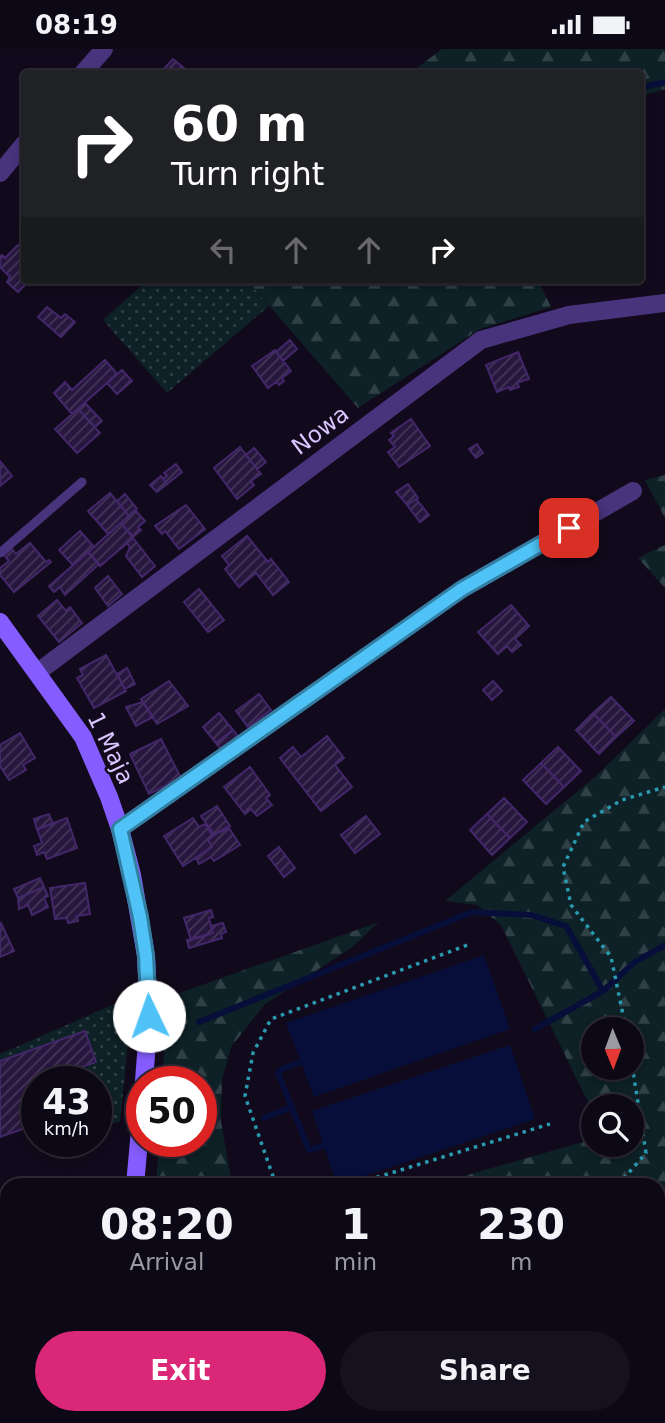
<!DOCTYPE html>
<style>
body{margin:0;font-family:"DejaVu Sans",sans-serif;background:#16111e;color:#f1f3f6;height:100vh;display:flex;flex-direction:column;font-size:26px;white-space:nowrap}
*{box-sizing:border-box;margin:0}
p{font-size:23px;color:#9a9aa0}
.icon{flex:none;width:38px;height:38px;fill:none;stroke:currentColor;stroke-width:2;stroke-linecap:round;stroke-linejoin:round}
.map{position:relative;flex:1;overflow:hidden}
.side{position:absolute;left:0px;top:1129px;width:665px;height:247px;display:flex;flex-direction:column;background:#0d0815;border-radius:21px 21px 0 0;box-shadow:0 4px 10px #0003,0 0 0 2px #2d2934}
.side>*{flex:none}
.top-card{position:absolute;left:21px;top:21px;width:623px;height:214px;border-radius:7px;box-shadow:0 4px 10px #0003,0 0 0 2px #2d2934;background:#202124;color:#fff;overflow:hidden}
.needle{width:46px;rotate:179deg}
.buttons{position:absolute;left:581px;top:968px;display:grid;gap:14px}
.buttons a{display:grid;place-items:center;width:63px;height:63px;border-radius:50%;background:#0d0815;box-shadow:0 4px 10px #0003,0 0 0 2px #2d2934;font-size:35px}
.speed{position:absolute;left:21px;top:1017px;display:flex;gap:14px;font-size:35px;font-weight:700;text-align:center}
.speed>*{display:grid;place-content:center;width:91px;height:91px;border-radius:50%;background:#0d0815;box-shadow:0 4px 10px #0003,0 0 0 2px #2d2934;line-height:1}
.speed small{font-size:18px;font-weight:400}
.speed .limit{border:10px solid #d22;background:#fff;color:#111}
.pin{position:absolute;display:grid;place-items:center;width:60px;height:60px;color:#fff;margin:-30px;border-radius:14px;box-shadow:0 4px 10px #0006}
.me{position:absolute;width:77px;margin:-38px;rotate:357deg;stroke-linejoin:round;filter:drop-shadow(0 0 5px #0008)}
.turn{display:flex;align-items:center;gap:24px;height:147px;padding:0 35px;font-size:32px}
.turn .icon{width:91px;height:91px;stroke-width:2.5}
.turn b{display:block;font-size:49px;line-height:60px}
.lanes{display:flex;align-items:center;height:66px;padding:0 35px;background:#0003;justify-content:center;gap:35px;direction:ltr}
.lanes .off{opacity:.35}
.eta{display:flex;justify-content:space-evenly;align-items:center;height:119px;text-align:center}
.eta b{font-size:42px;font-weight:600;line-height:49px}
.action{display:flex;gap:14px;margin-top:auto;padding:14px 35px}
.action a{flex:1;height:80px;border-radius:42px;background:#db2777;color:#fff;font-size:28px;font-weight:600;line-height:80px;text-align:center}
.action a+a{background:#16111e;color:#f1f3f6}
.status{display:flex;justify-content:space-between;align-items:center;height:49px;padding:0 35px;background:#0d0815;direction:ltr}
.status svg{height:19px;fill:currentColor}
.map>svg:first-child{display:block}
.grass{fill:url(#grass-dots)}
.forest{fill:url(#forest-firs);fill-rule:evenodd}
.water{fill:#070e39}
.lines{fill:none;stroke-linecap:round;stroke-linejoin:round}
.stream{stroke:#070e39;stroke-width:6}
.building{fill:url(#building-hatch);stroke:#43276a;stroke-width:2}
.path{stroke:#299ab0;stroke-width:3.5;stroke-dasharray:3.5 5;stroke-linecap:butt}
.lane{stroke:#47347d;stroke-width:9}
.street{stroke:#47347d;stroke-width:18}
.secondary{stroke:#855cff;stroke-width:18}
.rail-casing{stroke:#00a3f0;stroke-width:8}
.rail{stroke:#110a1c;stroke-width:5;stroke-dasharray:16;stroke-linecap:butt}
.route-casing{stroke:#337fa1;stroke-width:18}
.route{stroke:#4fc3f7;stroke-width:12}
.labels{text-anchor:middle;stroke-width:5;stroke-linejoin:round;paint-order:stroke}
.street-label{font-size:23px;fill:#d9c5ff;stroke:#110a1c}
</style>
<div class="status"><b>08:19</b><svg viewBox="0 0 49 12"><path d="M0 12V9h3v3zM5 12V6h3v6zM10 12V3h3v9zM15 12V0h3v12zM26 1h20v11H26zM47 4h2v5h-2z"/></svg></div>
<div class="map">
<svg width="665" height="1374" viewBox="0 0 665 1374">
<defs>
<pattern id="grass-dots" width="8" height="8" patternUnits="userSpaceOnUse" patternTransform="scale(1.75)"><rect width="8" height="8" fill="#0d2126"/><path d="M2 2h.1M6 6h.1" fill="none" stroke="#304047" stroke-width="1.8" stroke-linecap="round"/></pattern>
<pattern id="forest-firs" width="22" height="20" patternUnits="userSpaceOnUse" patternTransform="scale(1.75)"><rect width="22" height="20" fill="#0d2126"/><path d="M5 1l3.5 6h-7zM16 11l3.5 6h-7z" fill="#304047"/></pattern>
<pattern id="building-hatch" width="6" height="6" patternUnits="userSpaceOnUse" patternTransform="scale(1.75)"><rect width="6" height="6" fill="#27163d"/><path d="M-1 1l2-2M0 6l6-6M5 7l2-2" fill="none" stroke="#46365a"/></pattern>
</defs>
<rect width="100%" height="100%" fill="#110a1c"/>
<path class="grass" d="M148,231H247L269,257L167,344L103,271Z
M133,947L120,1073L103,1077L96,1052V1032H90L86,1017L96,1013L85,982L0,1011V1005Z"/>
<path class="forest" d="M442,0H665V40L641,47L640,24H410Z
M247,231H538L551,258L480,280L358,359Z
M665,426V469L645,431Z
M665,496V539L638,509Z
M665,660V1311L658,1309V1136H433L593,1090V1096H632V1057H593V1063L501,876L477,856L445,852L596,727ZM632,980V1018H593V980Z
M379,873L351,899L265,955L231,998L222,1031L221,1072L232,1136H156L159,1092H201V1032H162L168,948Z"/>
<path class="water" d="M484,906L510,980L314,1048L286,974Z
M510,996L535,1070L337,1136L312,1062Z"/>
<g class="lines">
<path class="stream" d="M640,39L665,33
M295,234L299,231
M199,973L472,863L531,866L566,877L603,942
M535,980L603,942L635,913L665,896
M301,1013L282,1020L278,1024L309,1101L323,1097
M264,1069L292,1058"/>
</g>
<path class="building" d="M173,10L190,24H160Z
M18,196L24,202V231H30L18,243L7,233L10,228L0,218V208L2,206L5,209Z
M47,258L61,269L65,265L75,273L61,288L38,268Z
M290,291L297,300L283,312L276,303Z
M275,301L291,322L282,329L284,332L279,336L276,333L268,339L252,317Z
M518,303L529,330L517,334L519,338L510,341L509,338L497,343L486,316Z
M105,311L117,325L72,365L54,344L65,333L72,341Z
M122,321L132,332L117,345L107,334Z
M85,354L102,372L95,378L78,360Z
M78,360L100,384L77,404L55,380Z
M411,370L430,397L399,418L388,403L395,398L389,391L394,387L391,384Z
M477,395L483,404L476,409L469,400Z
M240,398L261,425L251,432L254,436L237,450L214,419Z
M254,399L266,413L257,420L246,406Z
M0,412L12,427L0,437Z
M176,415L182,423L167,435L163,430L167,427L164,424Z
M161,427L167,435L157,443L150,436Z
M408,435L418,449L407,456L396,443Z
M110,444L129,467L108,485L88,462Z
M125,445L137,460L129,467L117,452Z
M416,450L429,466L420,473L407,456Z
M186,456L205,480L179,500L165,482L162,485L155,477Z
M135,461L145,472L138,478L141,481L133,488L121,474Z
M121,474L133,489L100,517L88,503Z
M80,482L94,498L73,516L59,501Z
M247,487L268,513L271,510L289,533L273,546L256,524L239,538L225,520L229,516L222,507Z
M133,489L155,517L142,528L126,507L130,498L127,494Z
M30,494L46,513L49,511L51,513L14,543L0,526V519L9,512L4,506L12,500L16,505Z
M88,503L99,515L65,546L60,538L54,543L49,537Z
M108,527L122,545L108,557L95,539Z
M199,540L224,571L208,583L184,553Z
M57,551L66,562L70,558L82,574L59,593L38,567Z
M511,556L529,577L515,590L521,596L512,603L507,597L498,605L478,583Z
M106,606L126,642L94,659L77,629L83,626L80,620Z
M127,619L135,635L125,640L117,625Z
M169,632L188,657L157,675L141,650Z
M493,632L502,642L492,651L483,641Z
M259,645L271,661L248,678L236,662Z
M611,648L634,672L616,688L593,664Z
M143,653L153,668L136,677L126,658Z
M219,664L233,681L216,694L203,678Z
M593,664L616,688L599,705L576,681Z
M233,681L244,695L227,708L216,694Z
M20,684L35,709L23,716L26,721L9,731L0,717V696Z
M327,687L344,709L335,716L352,738L321,762L280,709L293,698L301,708Z
M161,690L181,729L149,745L130,705Z
M558,698L581,722L564,738L541,714Z
M541,714L564,738L546,755L523,731Z
M250,718L270,746L266,749L272,756L257,767L251,760L245,765L224,738Z
M504,749L527,773L510,789L487,765Z
M217,757L230,777L214,785L201,767Z
M49,765L53,775L37,780L34,770Z
M487,765L510,789L492,806L470,781Z
M366,767L380,785L355,804L341,786Z
M67,769L77,799L47,810L44,803L37,806L34,797L42,794L37,780Z
M193,769L199,778L205,775L213,787L208,791L212,798L183,817L164,787Z
M229,779L240,796L214,812L211,808L199,815L196,809L212,798L208,791L220,782L221,783Z
M279,798L295,819L284,828L268,807Z
M40,829L44,838L18,849L14,840Z
M85,834L90,865L77,867L78,872L68,874L67,869L55,870L50,839Z
M44,838L48,847L44,849L48,858L32,866L28,856L19,860L18,849Z
M211,861L213,868L209,869L213,884L191,891L184,869Z
M1,874L14,902L0,908V875Z
M223,874L226,883L221,885L222,889L189,899L187,891L213,884L211,877Z
M85,982L96,1013L73,1021L77,1032H37V1075L0,1088V1012Z
M0,1244L7,1260V1348L0,1341Z
M31,1368H67L63,1374H38Z
M67,1368H81L77,1374H63Z"/>
<g class="lines">
<path class="path" d="M626,980L611,908L571,856L563,818L584,773L622,751L665,738
M276,1136L245,1047L253,1004L271,970L470,895
M352,1136L550,1075
M618,1136L646,1104L632,1016"/>
<path class="lane" d="M0,504L82,433"/>
<path class="street" d="M83,24L104,0
M0,124L24,95
M38,623L481,291L569,266L665,254
M120,780L462,540L633,442
M0,1211L7,1212
M658,1338L665,1339
M0,1370L3,1374"/>
<path class="secondary" d="M0,573L83,688L109,748L120,780L132,826L146,907L149,967L144,1032
M135,1136L142,1059
M128,1368V1374"/>
<g class="rail-casing">
<path id="rail" d="M410,1374L482,1369L554,1374"/>
</g>
<use href="#rail" class="rail"/>
</g>
<g class="lines">
<g class="route-casing">
<path id="route" d="M149,967L146,907L140,868L120,780L462,540L569,479"/>
</g>
<use href="#route" class="route"/>
</g>
<g class="labels">
<g class="street-label">
<text transform="translate(320 381) rotate(-37)" y="8">Nowa</text>
<text transform="translate(111 699) rotate(64)" y="8">1 Maja</text>
</g>
</g>
</svg>
<div class="buttons">
<a><svg class="needle" viewBox="-14 -14 28 28"><path d="M0-13l5 13h-10z" fill="#e53935"/><path d="M0 13l5-13h-10z" fill="#9a9aa0"/></svg></a>
<a><svg class="icon" aria-label="search" viewBox="0 0 24 24"><circle cx="10" cy="10" r="6"/><path d="M15 15l6 6"/></svg></a>
</div>
<div class="speed"><div>43<small>km/h</small></div><div class="limit">50</div></div>
<div class="pin" style="left:569px;top:479px;background:#d93025"><svg class="icon" aria-label="arrive" viewBox="0 0 24 24"><path d="M6 21V4h12l-3 4 3 4H6"/></svg></div>
<svg class="me" style="left:149px;top:967px" viewBox="-20 -20 40 40"><circle r="19" fill="#fff"/><path d="M0-13L10 11 0 6-10 11z" fill="#4fc3f7"/></svg>
<div class="top-card">
<div class="turn"><svg class="icon" aria-label="right" viewBox="0 0 24 24"><path d="M7 20v-9h11M14 6l5 5-5 5"/></svg><div><b>60 m</b>Turn right</div></div>
<div class="lanes"><svg class="icon off" aria-label="left" viewBox="0 0 24 24"><path d="M17 20v-9H6M10 6l-5 5 5 5"/></svg><svg class="icon off" aria-label="ahead" viewBox="0 0 24 24"><path d="M12 20V5M6 11l6-6 6 6"/></svg><svg class="icon off" aria-label="ahead" viewBox="0 0 24 24"><path d="M12 20V5M6 11l6-6 6 6"/></svg><svg class="icon" aria-label="right" viewBox="0 0 24 24"><path d="M7 20v-9h11M14 6l5 5-5 5"/></svg></div>
</div>
<section class="side">
<div class="eta">
<div><b>08:20</b><p>Arrival</p></div>
<div><b>1</b><p>min</p></div>
<div><b>230</b><p>m</p></div>
</div>
<div class="action"><a>Exit</a><a>Share</a></div>
</section>
</div>
